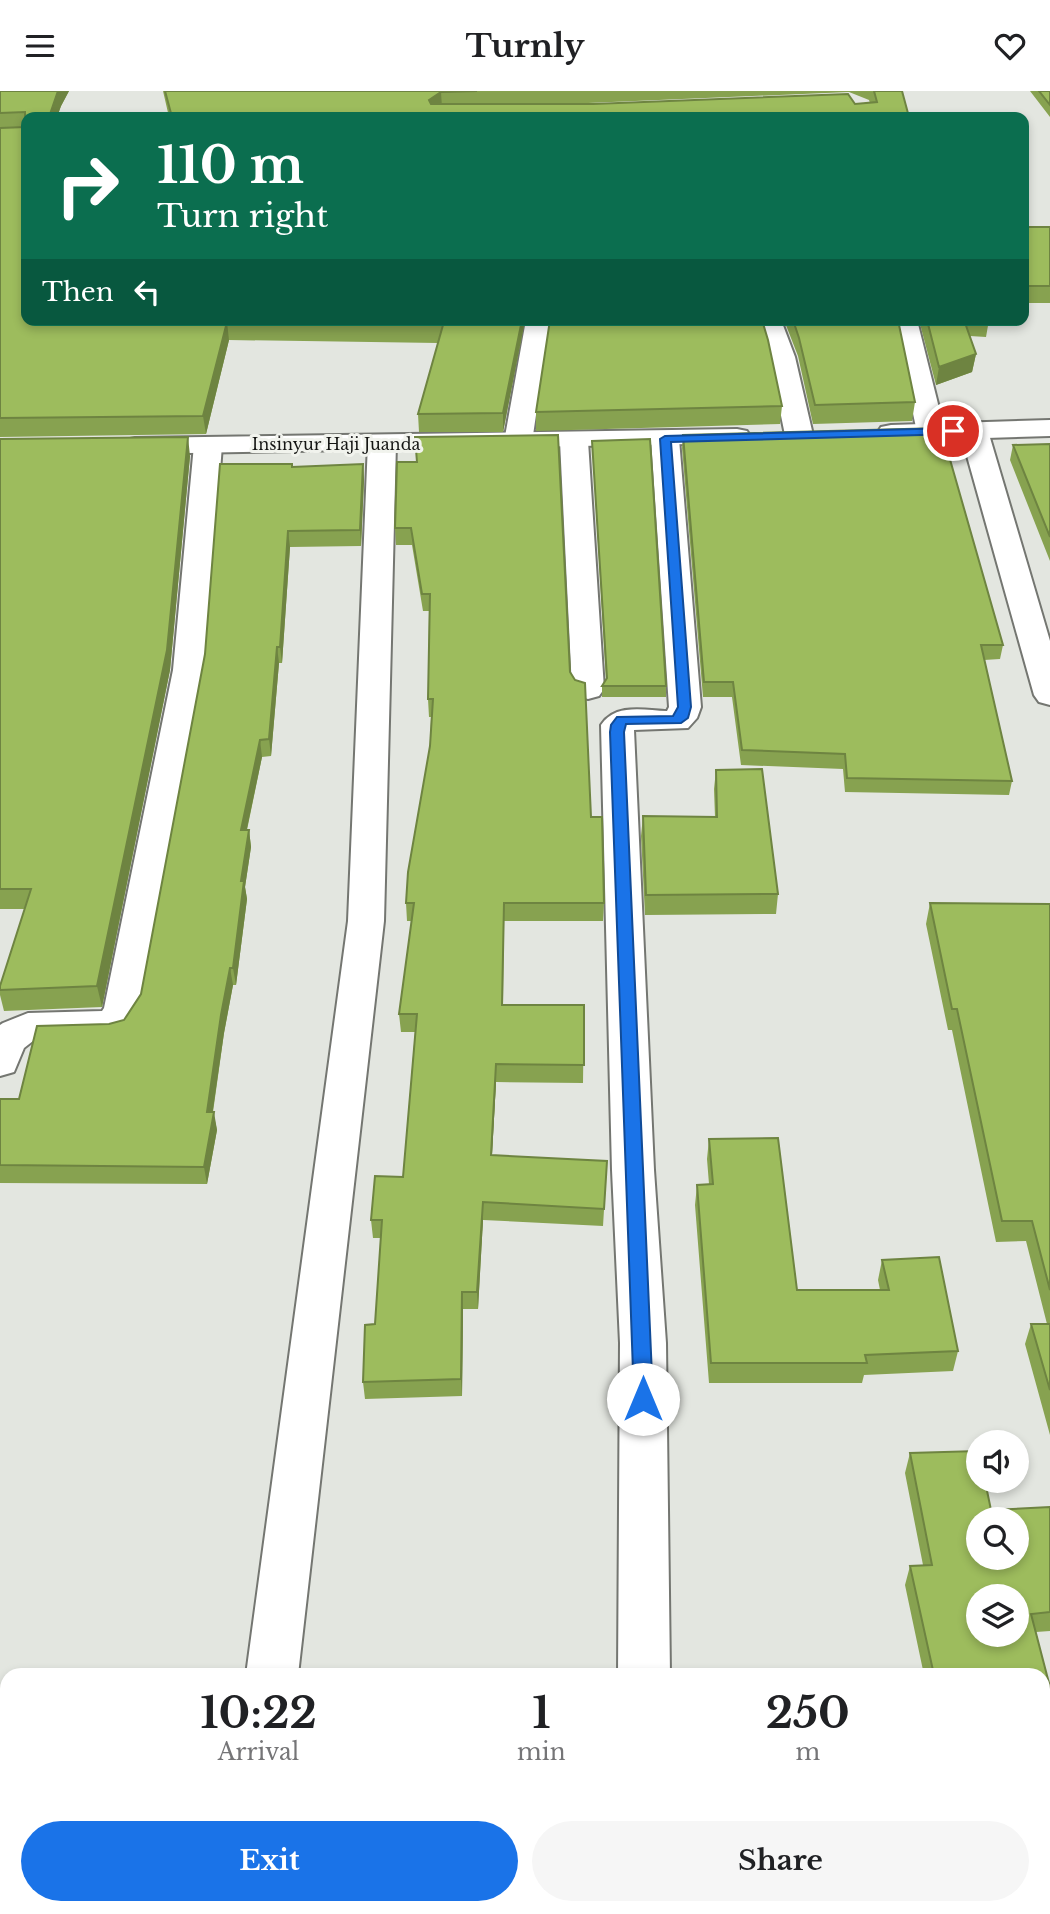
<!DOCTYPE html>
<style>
body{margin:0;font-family:"Libre Baskerville",serif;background:#f6f6f6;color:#202124;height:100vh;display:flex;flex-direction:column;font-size:26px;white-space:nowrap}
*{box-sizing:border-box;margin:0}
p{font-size:23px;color:#757577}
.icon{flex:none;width:38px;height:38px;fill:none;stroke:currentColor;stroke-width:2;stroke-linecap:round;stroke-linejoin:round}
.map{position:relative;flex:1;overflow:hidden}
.drawer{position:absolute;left:0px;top:1577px;width:1050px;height:247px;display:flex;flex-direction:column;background:#fff;border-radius:21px 21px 0 0;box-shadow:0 4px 10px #0003}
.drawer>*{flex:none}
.banner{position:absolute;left:21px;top:21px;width:1008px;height:214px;border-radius:14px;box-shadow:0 4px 10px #0003;background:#0b6e4f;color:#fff;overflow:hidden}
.controls{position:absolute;left:966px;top:1339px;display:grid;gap:14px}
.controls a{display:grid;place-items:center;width:63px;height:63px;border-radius:50%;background:#fff;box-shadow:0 4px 10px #0003;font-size:35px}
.pin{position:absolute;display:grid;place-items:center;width:60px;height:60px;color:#fff;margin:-30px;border:4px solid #fff;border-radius:50%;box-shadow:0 2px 7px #0007}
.me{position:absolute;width:77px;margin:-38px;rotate:0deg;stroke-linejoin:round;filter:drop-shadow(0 0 5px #0008)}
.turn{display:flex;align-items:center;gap:24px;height:147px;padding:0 21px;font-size:32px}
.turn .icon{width:91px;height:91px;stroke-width:2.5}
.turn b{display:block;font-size:49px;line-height:60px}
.then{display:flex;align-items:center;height:66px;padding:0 21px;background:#0003;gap:14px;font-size:26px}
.eta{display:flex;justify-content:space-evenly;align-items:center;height:119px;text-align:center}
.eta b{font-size:42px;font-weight:800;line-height:49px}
.cta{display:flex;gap:14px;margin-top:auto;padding:14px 21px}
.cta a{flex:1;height:80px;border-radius:42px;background:#1a73e8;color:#fff;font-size:28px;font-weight:800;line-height:80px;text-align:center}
.cta a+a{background:#f6f6f6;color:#202124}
header{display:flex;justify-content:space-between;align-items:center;height:91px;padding:0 21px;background:#fff;font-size:32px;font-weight:800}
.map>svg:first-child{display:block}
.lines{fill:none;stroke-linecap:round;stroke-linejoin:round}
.minor-casing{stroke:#747671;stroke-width:4}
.tertiary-casing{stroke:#747671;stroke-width:4}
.minor{fill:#fff;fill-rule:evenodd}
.tertiary{fill:#fff;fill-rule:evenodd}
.wall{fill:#87a250;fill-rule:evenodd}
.shaded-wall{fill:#6e8441}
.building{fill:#9dbc5d;stroke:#6e8441;stroke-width:2;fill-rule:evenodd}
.route{fill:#1a73e8;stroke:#114b97;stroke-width:2}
.labels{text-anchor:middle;stroke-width:6;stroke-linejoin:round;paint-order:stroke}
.far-street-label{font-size:16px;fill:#141513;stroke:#f1f3ed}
</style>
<header><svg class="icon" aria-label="menu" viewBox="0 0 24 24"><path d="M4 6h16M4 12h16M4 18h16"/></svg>Turnly<svg class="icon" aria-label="heart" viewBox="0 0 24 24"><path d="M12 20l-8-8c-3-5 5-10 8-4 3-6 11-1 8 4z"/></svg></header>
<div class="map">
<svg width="1050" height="1823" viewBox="0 0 1050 1823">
<rect width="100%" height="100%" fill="#e3e6e0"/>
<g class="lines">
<g class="minor-casing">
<path id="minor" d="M526,229H550L532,351L528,357H508L504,351Z
M757,229H781L795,266L813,344L809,350H789L785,344L769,266Z
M893,229H917L945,341L941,347H921L917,341Z
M974,332L984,334L988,340L1050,550V614L1039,611L1034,604L960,340L964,334Z
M665,340L675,342L679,348L701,616L697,627L688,637L634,639L654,1079L666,1252L670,1584H618L620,1252L612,1079L601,634C615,612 644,619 667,620L669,616L651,348L655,342Z
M574,342L584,344L588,350L604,598L599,605L588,608L577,605L572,598L560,350L564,344Z
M382,344L392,346L396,352L384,830L298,1584H246L348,830L368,352L372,346Z
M208,346L218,348L222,354L205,579L142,920L127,944L113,948L33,950L24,957L14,981L0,985V934L3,932L28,922L102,920L104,917L173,579L194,354L198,348Z
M214,1816H270L269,1823H213Z
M616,1816H672V1823H616Z"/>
</g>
<g class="tertiary-casing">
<path id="tertiary" d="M1050,329V345L891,350L881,348L877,342L881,336L891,334Z
M737,338L747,340L751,346L747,352L135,363L125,361L121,355L125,349L135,347Z"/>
</g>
<use href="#minor" class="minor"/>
<use href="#tertiary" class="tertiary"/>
</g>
<path class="wall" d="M0,0H69L61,15L57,26H26V229H525L503,341H419L418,323L438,252L229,249L206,343L0,346Z
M163,0H902L909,26H169ZM849,1L869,9L870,12L565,13Z
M1030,0H1050V26Z
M1024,136H1050V212H1024Z
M784,229H898L915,311L912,330L813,333L798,265Z
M919,229H989L986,246L970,245L976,263L972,281L936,294Z
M782,315L780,333L536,340V321Z
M683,344L1003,554L1000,568L984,569L1012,690L1009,704L845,701L843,678L741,674L732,606H703L682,357Z
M0,348L190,365L170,579L102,916L4,920L0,904V895L25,818H0Z
M592,350L666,595V606H602V595L606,589Z
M1050,353V470L1010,369L1013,354Z
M416,371L570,581L604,812L603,830H504L503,914H584L583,992L496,991L492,1064L607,1070L603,1135L483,1129L478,1218H463L462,1305L365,1308L363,1291L375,1233L381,1147H373L371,1129L403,1086L415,941H401L399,923L412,830H407L406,812L430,655L431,626H429L428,608L429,520H423L412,454H396L395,437Z
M363,373L364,389L361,455L290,456L282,572H279L271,665L262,666L247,739H249L251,756L245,796L247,808L236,894H233L224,942L213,1021L217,1039L207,1093L0,1092V1008H19L109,933L124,929L141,903L292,376Z
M716,679L778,803L776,823L645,824L641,745L643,725L715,726L714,698Z
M930,812L1050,813V1344L1025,1253L1031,1233H1047L1026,1150L996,1151L952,939H948L926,833Z
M709,1048L797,1199H880L878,1189L882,1169L958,1260L953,1280L864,1284L862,1292H709L695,1114L697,1094L709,1093L707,1068Z
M978,1360V1390H985L991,1419L1050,1416V1540L1036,1541L1050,1596V1823H974L973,1816H1043V1584H924L905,1494L910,1475L923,1474L905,1382L910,1362ZM978,1428H1017V1466H978ZM978,1505H1017V1544H978Z
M712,1816H771L772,1823H713Z"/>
<path class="shaded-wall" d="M58,0H69L61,15L57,26H49Z
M441,1L442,17L429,26V9Z
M522,229H525L503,341V322Z
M227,231L229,249L206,343L203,325Z
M976,263L972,281L936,294L939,276Z
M188,346L190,365L170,579L102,916L97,895Z
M363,373L364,389L361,455L360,439Z
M288,440L290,456L282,572L280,556Z
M277,556L279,572L271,665L269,648Z
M260,649L262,666L243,756L241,739Z
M249,739L251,756L245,796L247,808L236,894L233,877L241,790Z
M230,877L233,894L224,942L210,1039L207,1021L221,924Z
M496,973V991L491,1081V1064Z
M214,1021L217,1039L207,1093L204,1076Z
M483,1111V1129L478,1218L477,1201Z
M462,1201L463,1218L462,1305L461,1288Z"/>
<path class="building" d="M0,0H58L49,26H26V229H522L503,322L418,323L443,234L227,231L203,325L0,327V37L25,36V21L0,22Z
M165,0H477L441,1L429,9L431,13H593L848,3L855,13L877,11L874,0H902L909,26H172Z
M1039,0H1050V14Z
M1024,136H1050V195H1024Z
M550,229H762L768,249L782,315L536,321Z
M793,229H898L915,311L815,314L799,247Z
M927,229H964L976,263L939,276Z
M941,337L1003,554H981L1012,690L847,687L845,663L742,659L733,591H704L683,344Z
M558,344L570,581L575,589L585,592L591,726H602L604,812H504L502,914H584V974L496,973L491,1064L607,1070L604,1118L483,1111L477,1201H462L461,1288L363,1291L365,1234L375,1233L382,1129H371L375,1085L403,1086L417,923H399L414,812H406L408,781L430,655L433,608H428L430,503H422L411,437H395L397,371H417L415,346Z
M188,346L167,559L97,895L0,899V895L31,798H0V348Z
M650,348L666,595H602L607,587L592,350Z
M1050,353V446L1013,354Z
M220,373H292V376L363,373L360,439L288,440L280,556H277L269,648L260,649L241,739H249L241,790H244L233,877H230L221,924L207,1021H214L204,1076L0,1074V1008H19L37,935L109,933L124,929L141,903L205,563Z
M762,678L778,803L646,804L643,725L717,726L716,679Z
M930,812L1050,813V1199L1032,1130H1002L957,918H952Z
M778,1047L797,1199H889L882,1169L939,1166L958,1260L865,1264L867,1272H711L697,1094L713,1093L709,1048Z
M1031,1233H1050V1299Z
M978,1360V1390H985L991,1419L1050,1416V1521L1031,1523L1050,1596V1823H985L984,1816H1043V1584H934L910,1475L932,1474L910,1362ZM978,1428H1017V1466H978ZM978,1505H1017V1544H978Z
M715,1816H771L772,1823H716Z"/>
<path class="route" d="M953,337L956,338V343L671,351L691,616L688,627L681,632L626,633L624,641L653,1308L650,1313H636L634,1308L610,641L611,634L617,626L673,625L678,616L660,348L665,345Z"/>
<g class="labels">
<g class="far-street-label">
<text x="336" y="359">Insinyur Haji Juanda</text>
</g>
</g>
</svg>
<div class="controls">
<a><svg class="icon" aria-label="sound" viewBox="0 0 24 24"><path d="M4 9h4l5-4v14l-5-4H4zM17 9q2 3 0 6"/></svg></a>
<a><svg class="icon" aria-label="search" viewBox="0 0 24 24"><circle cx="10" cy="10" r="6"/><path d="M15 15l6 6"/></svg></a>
<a><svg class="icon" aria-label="layers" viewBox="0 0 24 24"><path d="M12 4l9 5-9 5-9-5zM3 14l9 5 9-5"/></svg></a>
</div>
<div class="pin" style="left:953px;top:340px;background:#d93025"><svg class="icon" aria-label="arrive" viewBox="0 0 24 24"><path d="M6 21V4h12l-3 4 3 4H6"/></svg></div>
<svg class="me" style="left:643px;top:1308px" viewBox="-20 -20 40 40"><circle r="19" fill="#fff"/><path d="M0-13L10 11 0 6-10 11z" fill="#1a73e8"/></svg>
<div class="banner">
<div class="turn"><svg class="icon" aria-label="right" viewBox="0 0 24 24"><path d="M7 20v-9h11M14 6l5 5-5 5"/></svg><div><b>110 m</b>Turn right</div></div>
<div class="then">Then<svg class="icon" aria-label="left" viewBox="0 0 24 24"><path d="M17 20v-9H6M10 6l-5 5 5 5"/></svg></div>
</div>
<section class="drawer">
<div class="eta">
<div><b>10:22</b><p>Arrival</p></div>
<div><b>1</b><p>min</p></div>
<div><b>250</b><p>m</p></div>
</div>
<div class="cta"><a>Exit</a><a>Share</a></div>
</section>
</div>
